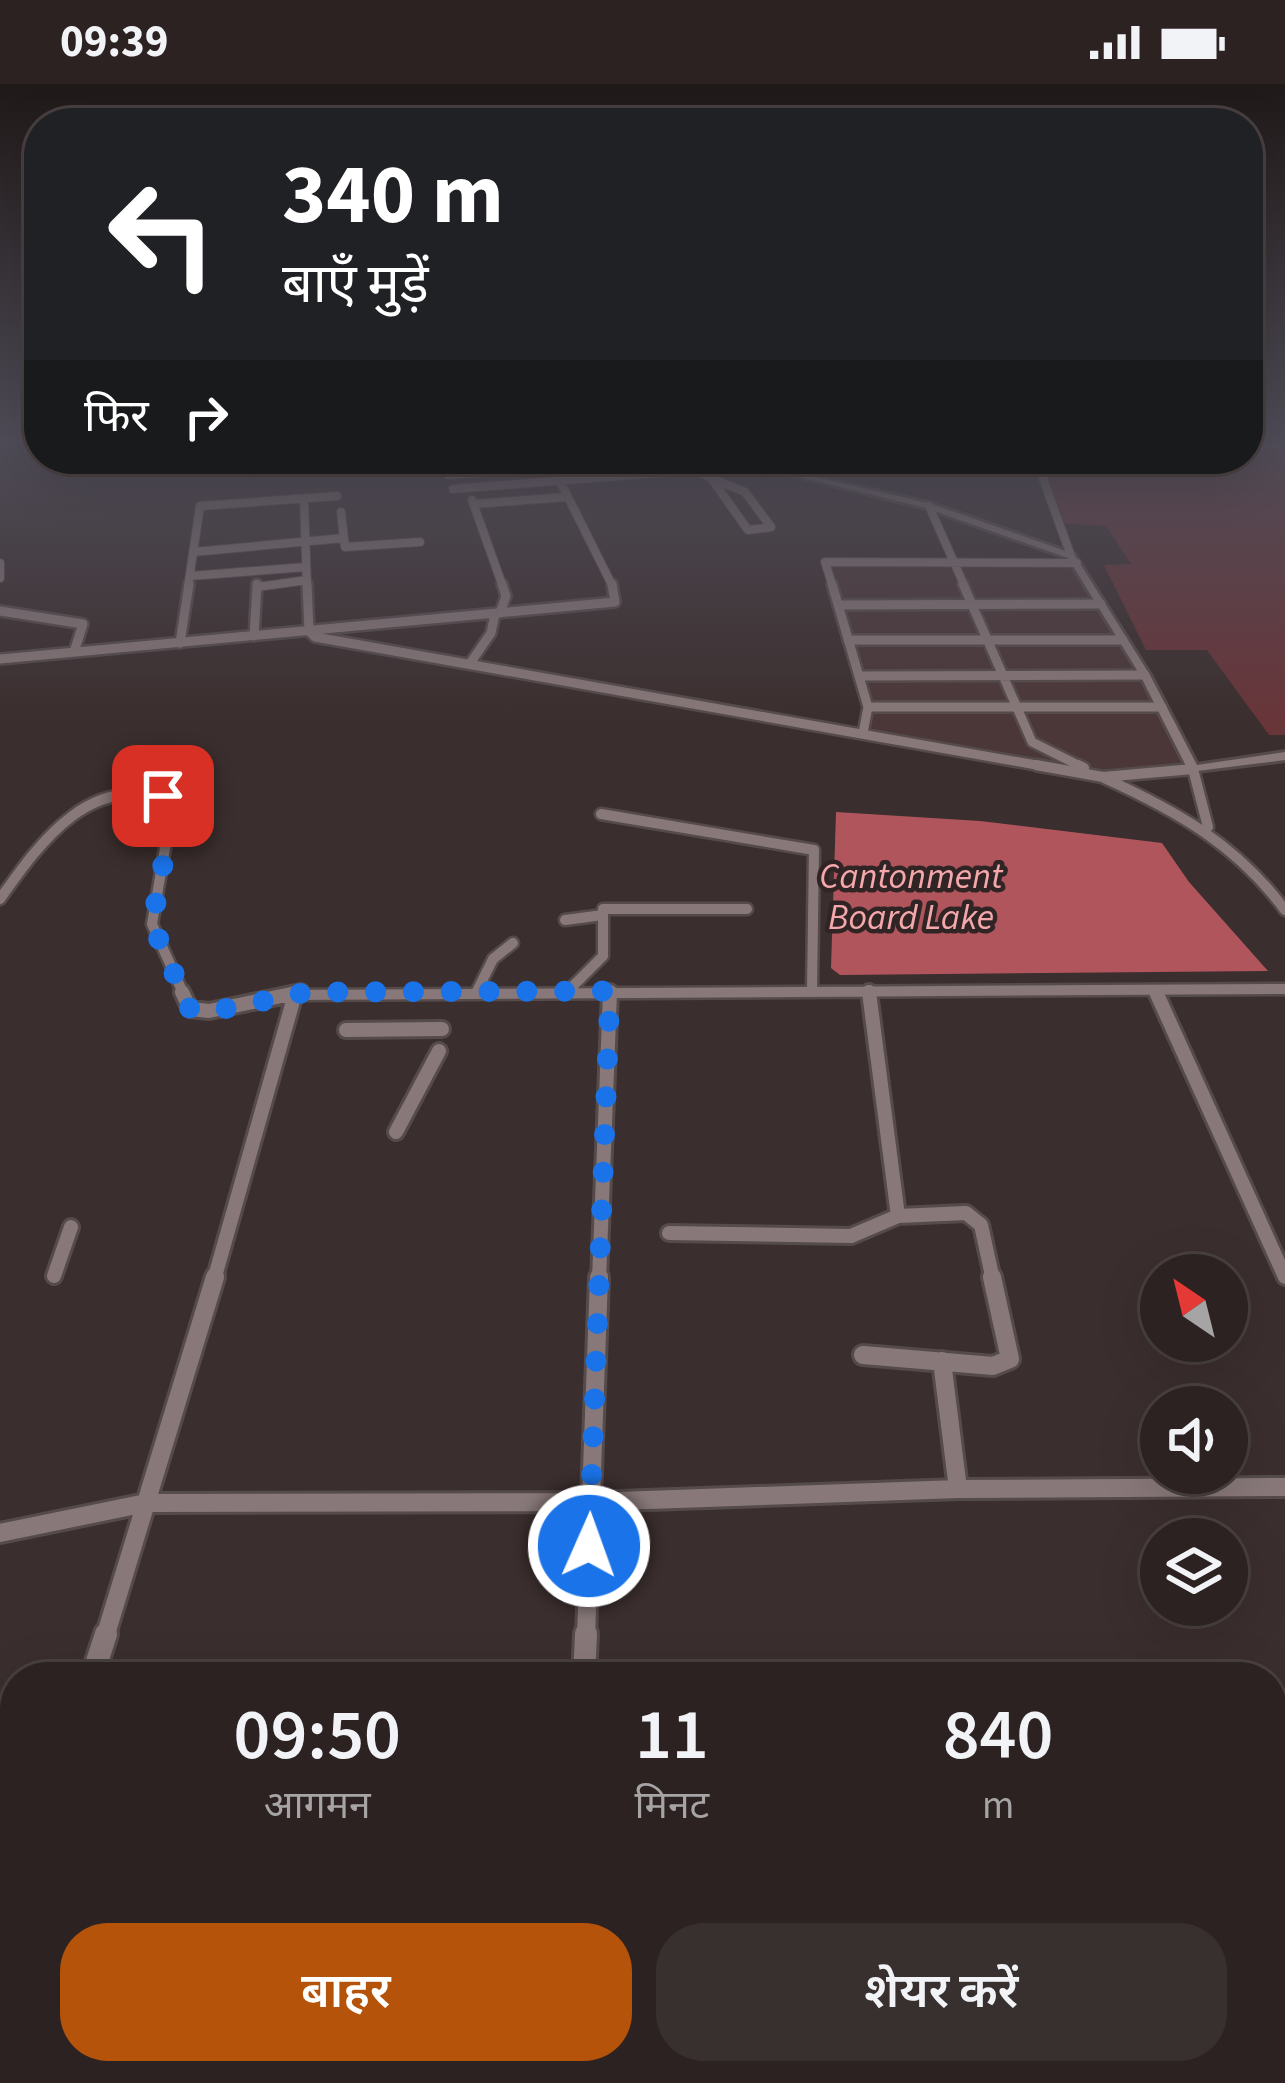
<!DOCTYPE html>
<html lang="hi">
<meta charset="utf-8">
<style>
body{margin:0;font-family:"Source Sans 3","Noto Sans Devanagari",sans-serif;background:#382f2f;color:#f1f3f6;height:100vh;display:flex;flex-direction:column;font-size:45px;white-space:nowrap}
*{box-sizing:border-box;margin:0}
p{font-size:39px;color:#a6a4a5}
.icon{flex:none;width:66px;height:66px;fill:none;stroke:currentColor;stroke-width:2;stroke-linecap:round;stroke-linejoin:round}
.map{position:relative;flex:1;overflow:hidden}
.drawer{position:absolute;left:0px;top:1578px;width:1287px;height:423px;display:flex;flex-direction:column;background:#2c2222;border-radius:48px 48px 0 0;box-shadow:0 12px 48px #0002,0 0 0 3px #483f40}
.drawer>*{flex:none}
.guide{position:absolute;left:24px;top:24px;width:1239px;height:366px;border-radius:48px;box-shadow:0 12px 48px #0002,0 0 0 3px #483f40;background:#202124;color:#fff;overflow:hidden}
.needle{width:78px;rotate:325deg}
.tools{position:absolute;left:1140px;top:1170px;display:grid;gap:24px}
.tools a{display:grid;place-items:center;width:108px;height:108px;border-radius:50%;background:#2c2222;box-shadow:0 12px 48px #0002,0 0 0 3px #483f40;font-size:60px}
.pin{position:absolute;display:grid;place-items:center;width:102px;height:102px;color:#fff;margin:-51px;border-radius:24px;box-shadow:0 6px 18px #0006}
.me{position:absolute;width:132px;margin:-66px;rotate:2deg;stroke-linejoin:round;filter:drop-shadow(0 0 9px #0008)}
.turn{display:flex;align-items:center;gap:42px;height:252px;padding:0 60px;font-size:54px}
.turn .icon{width:156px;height:156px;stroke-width:2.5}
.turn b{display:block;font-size:84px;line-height:102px}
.then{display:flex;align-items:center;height:114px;padding:0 60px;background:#0003;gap:24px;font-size:45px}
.eta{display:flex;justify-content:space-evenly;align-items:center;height:204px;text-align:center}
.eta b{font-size:72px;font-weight:600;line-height:84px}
.action{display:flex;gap:24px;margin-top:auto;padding:24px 60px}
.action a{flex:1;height:138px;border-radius:48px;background:#b45309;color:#fff;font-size:48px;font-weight:600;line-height:138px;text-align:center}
.action a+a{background:#382f2f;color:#f1f3f6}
.status{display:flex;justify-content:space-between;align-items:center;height:84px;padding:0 60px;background:#2c2222;direction:ltr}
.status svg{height:33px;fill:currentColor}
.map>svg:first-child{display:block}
.built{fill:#4b3738}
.green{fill:#683539}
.water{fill:#b1555d}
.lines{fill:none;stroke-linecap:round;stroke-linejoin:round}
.minor-far5-casing{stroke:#564b4b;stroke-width:10}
.minor-far4-casing{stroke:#564b4b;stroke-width:14}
.minor-far3-casing{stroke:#564b4b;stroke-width:15}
.minor-far2-casing{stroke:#564b4b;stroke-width:20}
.minor-far1-casing{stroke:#564b4b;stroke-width:24}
.minor-casing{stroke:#564b4b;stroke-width:28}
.tertiary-casing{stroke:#564b4b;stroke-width:6}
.minor-far5{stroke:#887879;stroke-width:8}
.minor-far4{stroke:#887879;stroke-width:9}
.minor-far3{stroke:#887879;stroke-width:10}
.minor-far2{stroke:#887879;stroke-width:14}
.minor-far1{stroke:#887879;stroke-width:18}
.minor{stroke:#887879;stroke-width:22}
.tertiary{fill:#887879;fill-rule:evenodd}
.route{stroke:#1a73e8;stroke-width:21;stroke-dasharray:0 37.8}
.labels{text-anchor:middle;stroke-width:9;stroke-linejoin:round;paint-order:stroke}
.water-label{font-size:36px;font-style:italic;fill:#f4a8ac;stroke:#312425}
</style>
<div class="status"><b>09:39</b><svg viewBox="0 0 49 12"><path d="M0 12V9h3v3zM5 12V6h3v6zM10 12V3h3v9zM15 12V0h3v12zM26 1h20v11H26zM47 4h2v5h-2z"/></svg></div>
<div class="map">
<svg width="1285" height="1999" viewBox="0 0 1285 1999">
<rect width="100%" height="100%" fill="#3b2e2e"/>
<path class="built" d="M825,478L1077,479L1193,685L1103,693L863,649L868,623Z"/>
<path class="green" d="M1285,362V651H1269L1207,566H1146L1104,481L1131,480L1106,442L1065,440L1040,375H1248V363Z"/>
<path class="water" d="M836,728L980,737L1162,759L1189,798L1268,887L840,891L831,884Z"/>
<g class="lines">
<g class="minor-far5-casing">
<path id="minor-far5" d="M1248,362L1285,361
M549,375L613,503
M1036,375L1071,472
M448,391L552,383
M711,394L745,408L771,443L748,446Z
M453,405L695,386L711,394
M304,415L307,503
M472,416L503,503
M474,420L566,413
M929,422L965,503
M341,428L345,463L420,458
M193,468L344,454
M0,479V494
M190,492L306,483
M188,503L200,422L337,412
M257,503L307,496
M833,503L825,478L1077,479"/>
</g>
<g class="minor-far4-casing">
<path id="minor-far4" d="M307,500L309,547L315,553L1053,684
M832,500L868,623L863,649
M963,500L1032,658L1084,684
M838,521L1101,520
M0,527L83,540L74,568
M500,529L506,512L502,500
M254,552L257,500
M848,556H1123
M180,559L189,500
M0,575L615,518L612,500
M471,578L491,549L495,530
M859,592L1145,591
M868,623H1162"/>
</g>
<g class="minor-far3-casing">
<path id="minor-far3" d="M1036,681L1103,693L1193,685L1208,743
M1078,681L1084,684
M1104,694C1177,727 1237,761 1285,826
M601,730L814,766L812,906
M0,815C41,757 91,686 173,718L152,840L184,911
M565,836L603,831
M869,906L870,911
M477,907L493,875L513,859
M568,907L603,872V825H747
M287,911L1285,905"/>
</g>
<g class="minor-far2-casing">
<path id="minor-far2" d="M182,908L190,925L209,927L301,908
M869,908L898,1132
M1156,908L1285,1193
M346,946L442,945
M396,1048L439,967
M669,1149L851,1152L898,1132L966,1129L981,1141L993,1196
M54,1192L71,1143
M214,1196L295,910
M599,1196L610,908"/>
</g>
<g class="minor-far1-casing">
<path id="minor-far1" d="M863,1271L993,1282L1010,1275L992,1193
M942,1277L958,1405
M0,1449L146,1419L591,1418L958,1405L1285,1403
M105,1553L215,1193
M586,1553L599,1193"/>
</g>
<g class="minor-casing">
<path id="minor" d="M92,1593L106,1550
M584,1593L586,1550
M0,1891L15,1843
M568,1999L569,1986"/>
</g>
<g class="tertiary-casing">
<path id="tertiary" d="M725,375H739L932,420L1074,470L1150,591L1197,681L1285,668V676L1189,688L1140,591L1068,474L926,424Z"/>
</g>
<use href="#minor-far5" class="minor-far5"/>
<use href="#minor-far4" class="minor-far4"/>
<use href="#minor-far3" class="minor-far3"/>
<use href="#minor-far2" class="minor-far2"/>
<use href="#minor-far1" class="minor-far1"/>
<use href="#minor" class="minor"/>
<use href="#tertiary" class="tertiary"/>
</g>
<linearGradient id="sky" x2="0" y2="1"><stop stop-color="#201919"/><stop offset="0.56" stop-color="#4f4c57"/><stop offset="1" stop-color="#4f4c57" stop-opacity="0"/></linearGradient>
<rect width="1285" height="638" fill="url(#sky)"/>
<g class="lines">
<path class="route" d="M163,712L172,718L173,727L152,840L190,925L209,928L307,908L610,907L589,1462"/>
</g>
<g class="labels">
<g class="water-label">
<text x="911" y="804">Cantonment<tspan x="911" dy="41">Board Lake</tspan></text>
</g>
</g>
</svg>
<div class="tools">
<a><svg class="needle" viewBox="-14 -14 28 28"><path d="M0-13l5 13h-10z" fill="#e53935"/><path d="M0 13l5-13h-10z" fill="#a6a4a5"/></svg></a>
<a><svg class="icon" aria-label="sound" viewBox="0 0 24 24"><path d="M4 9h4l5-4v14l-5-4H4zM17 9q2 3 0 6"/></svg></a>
<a><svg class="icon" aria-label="layers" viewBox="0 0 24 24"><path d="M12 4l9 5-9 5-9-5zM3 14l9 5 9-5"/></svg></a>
</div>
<div class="pin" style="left:163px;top:712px;background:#d93025"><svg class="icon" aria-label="arrive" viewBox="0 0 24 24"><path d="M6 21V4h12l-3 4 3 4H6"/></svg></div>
<svg class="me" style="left:589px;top:1462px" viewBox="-20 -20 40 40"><circle r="17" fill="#1a73e8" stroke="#fff" stroke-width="3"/><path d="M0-11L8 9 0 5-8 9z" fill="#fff"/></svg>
<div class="guide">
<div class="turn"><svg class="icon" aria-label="left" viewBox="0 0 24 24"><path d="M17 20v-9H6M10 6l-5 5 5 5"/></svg><div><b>340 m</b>बाएँ मुड़ें</div></div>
<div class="then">फिर<svg class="icon" aria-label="right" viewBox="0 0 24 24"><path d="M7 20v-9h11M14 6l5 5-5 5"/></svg></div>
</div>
<section class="drawer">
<div class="eta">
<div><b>09:50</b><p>आगमन</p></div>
<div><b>11</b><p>मिनट</p></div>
<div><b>840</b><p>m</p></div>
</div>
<div class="action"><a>बाहर</a><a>शेयर करें</a></div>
</section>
</div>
